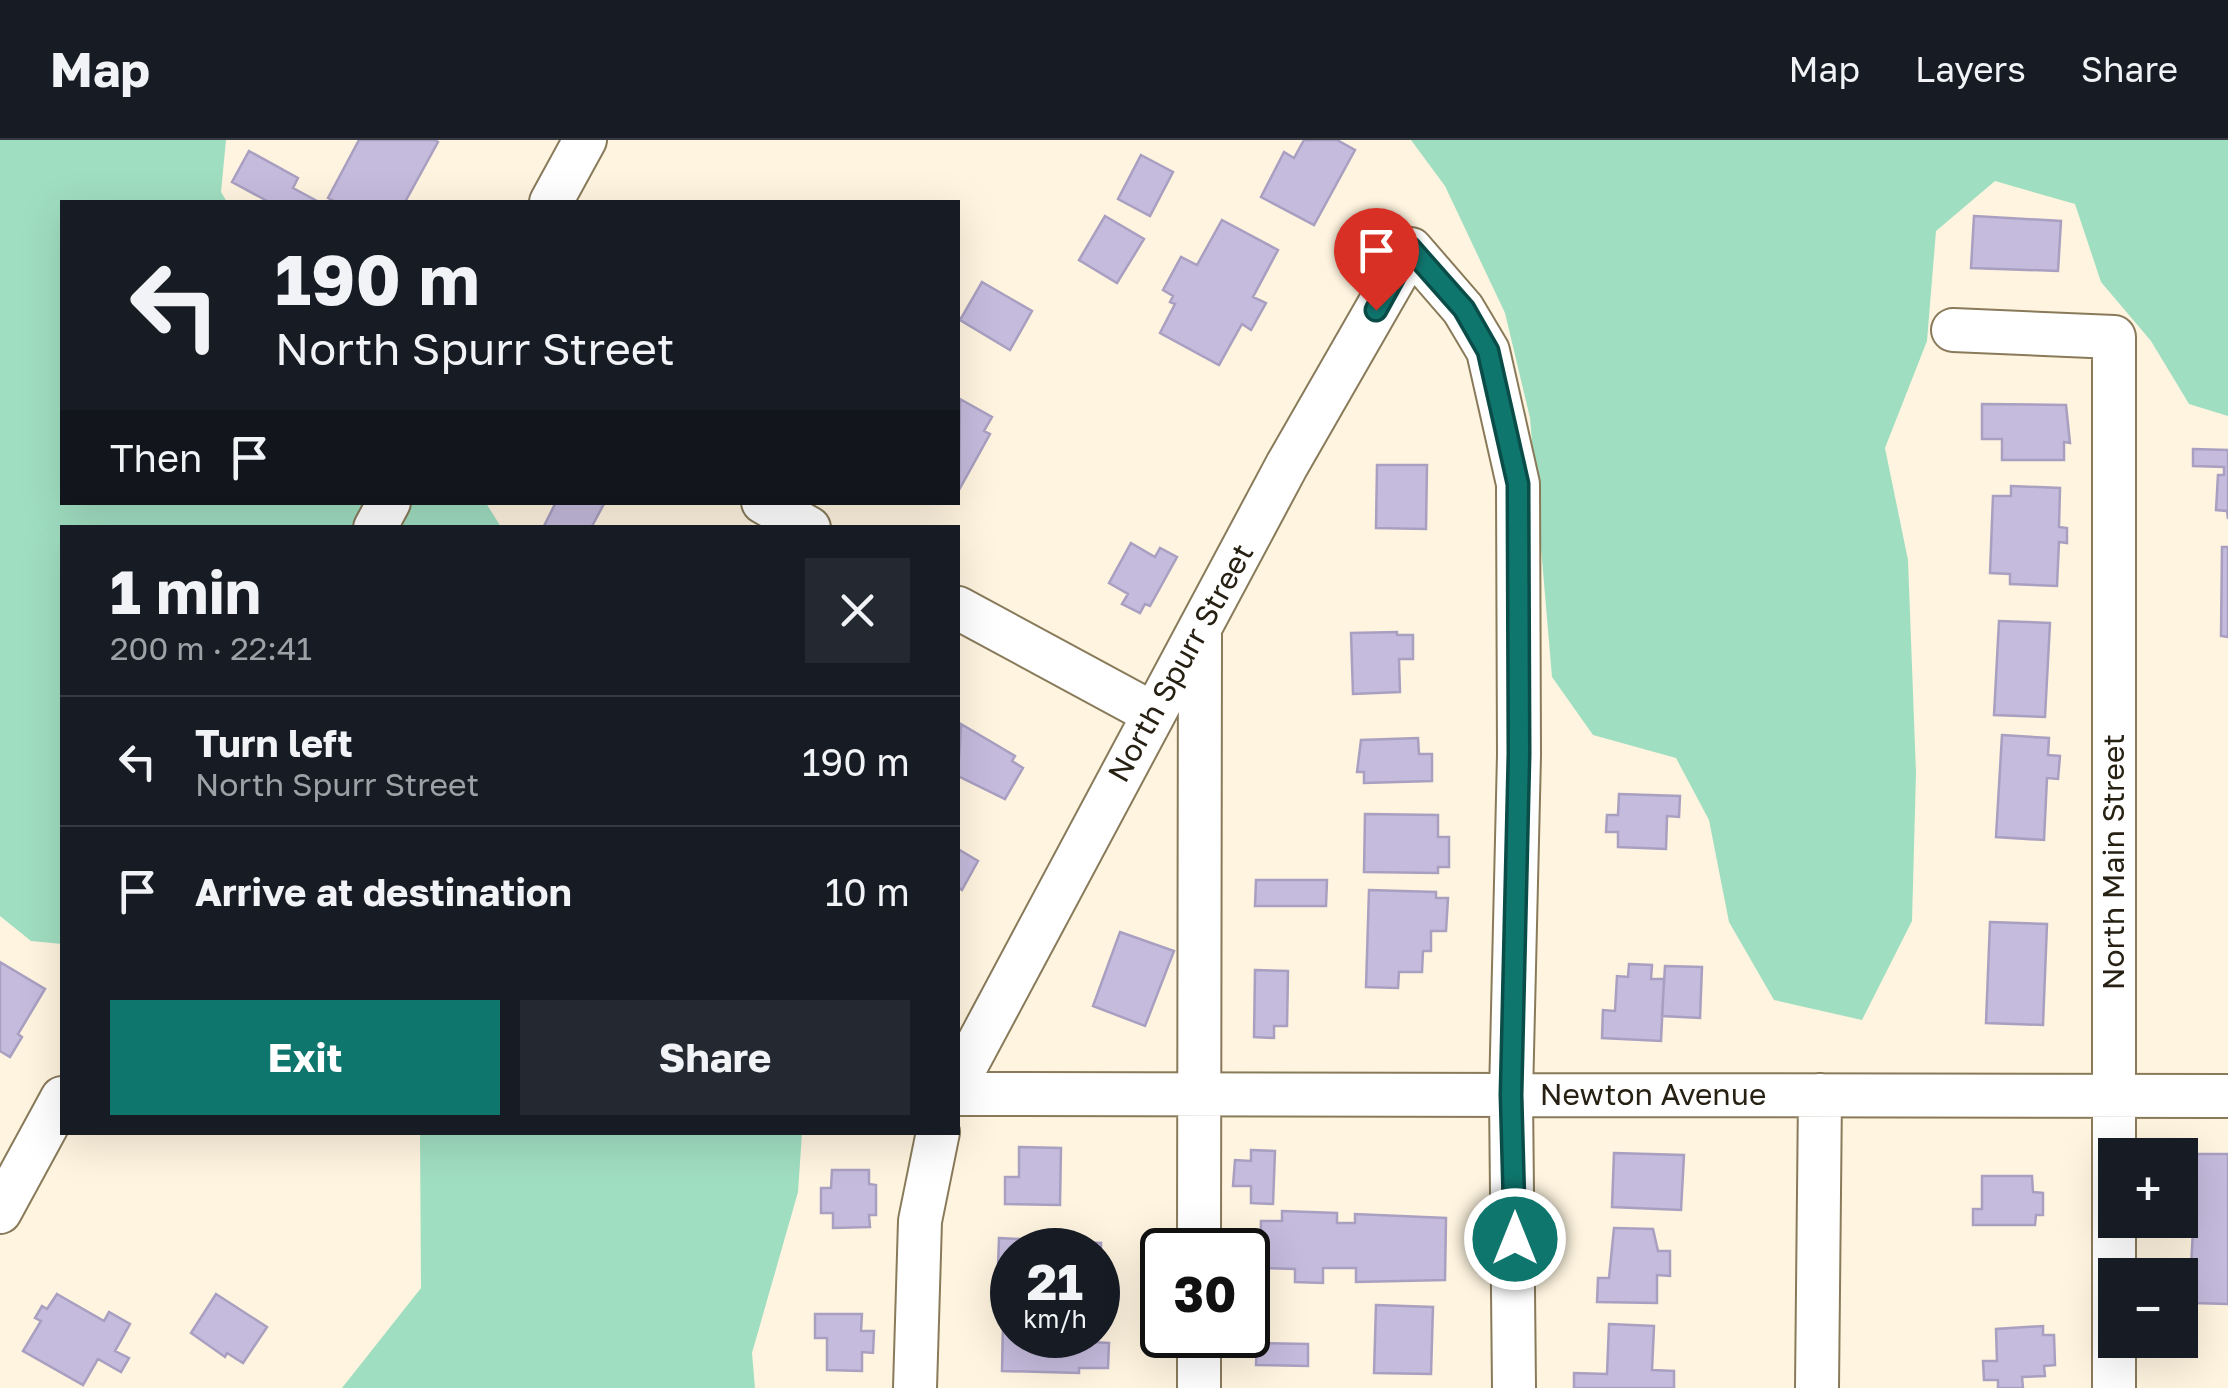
<!DOCTYPE html>
<meta charset="utf-8">
<style>
body{margin:0;font-family:"Golos Text",sans-serif;background:#242831;color:#f1f3f6;height:100vh;display:flex;flex-direction:column;font-size:38px;white-space:nowrap}
*{box-sizing:border-box;margin:0}
p{font-size:32px;color:#9ea1a6}
.icon{flex:none;width:55px;height:55px;fill:none;stroke:currentColor;stroke-width:2;stroke-linecap:round;stroke-linejoin:round}
.map{position:relative;flex:1;overflow:hidden}
.details{position:absolute;left:60px;top:385px;width:900px;height:610px;display:flex;flex-direction:column;background:#171b24;border-radius:0px;box-shadow:0 10px 40px #0002}
.details>*{flex:none}
.hud{position:absolute;left:60px;top:60px;width:900px;height:305px;border-radius:0px;box-shadow:0 10px 40px #0002;background:#171b24;color:#f1f3f6;overflow:hidden}
.buttons{position:absolute;left:2098px;top:998px;display:grid;gap:20px}
.buttons a{display:grid;place-items:center;width:100px;height:100px;border-radius:0px;background:#171b24;box-shadow:0 10px 40px #0002;font-size:50px}
.speed{position:absolute;left:990px;top:1088px;display:flex;gap:20px;font-size:50px;font-weight:700;text-align:center}
.speed>*{display:grid;place-content:center;width:130px;height:130px;border-radius:50%;background:#171b24;box-shadow:0 10px 40px #0002;line-height:1}
.speed small{font-size:25px;font-weight:400}
.speed .limit{border:5px solid #111;border-radius:15px;background:#fff;color:#111}
.pin{position:absolute;display:grid;place-items:center;width:85px;height:85px;color:#fff;margin:-102px -42px;border-radius:50% 50% 50% 0;rotate:-45deg;box-shadow:0 0 10px #0007}
.pin .icon{rotate:45deg}
.me{position:absolute;width:110px;margin:-55px;rotate:0deg;stroke-linejoin:round;filter:drop-shadow(0 0 8px #0008)}
.turn{display:flex;align-items:center;gap:35px;height:210px;padding:0 50px;font-size:45px}
.turn .icon{width:130px;height:130px;stroke-width:2.5}
.turn b{display:block;font-size:70px;line-height:85px}
.then{display:flex;align-items:center;height:95px;padding:0 50px;background:#0003;gap:20px;font-size:38px}
.round{display:grid;place-items:center;flex:none;width:105px;height:105px;border-radius:0px;background:#242831}
.head{display:flex;align-items:center;justify-content:space-between;height:170px;padding:0 50px}
h1{font-size:60px;font-weight:700;line-height:75px}
.primary-button{display:flex;gap:20px;margin-top:auto;padding:20px 50px}
.primary-button a{flex:1;height:115px;border-radius:0px;background:#0f766e;color:#fff;font-size:40px;font-weight:700;line-height:115px;text-align:center}
.primary-button a+a{background:#242831;color:#f1f3f6}
ul{padding:0;list-style:none}
li{display:flex;align-items:center;gap:30px;height:130px;padding:0 50px;border-top:2px solid #363941}
li div{flex:1}
li b{display:block;font-size:38px}
li em{font-style:normal}
header{display:flex;align-items:center;gap:60px;box-sizing:border-box;height:140px;padding:0 50px;background:#171b24;border-bottom:2px solid #363941}
header strong{font-size:48px}
nav{display:flex;gap:55px;margin-inline-start:auto;font-size:35px}
.map>svg:first-child{display:block}
.green{fill:#a0dec1}
.building{fill:#c5bbdd;stroke:#a99fc1;stroke-width:2.5}
.lines{fill:none;stroke-linecap:round;stroke-linejoin:round}
.minor-casing{stroke:#897a5a;stroke-width:46}
.minor{stroke:#fff;stroke-width:42}
.route-casing{stroke:#0a4d48;stroke-width:25}
.route{stroke:#0f766e;stroke-width:18}
.labels{text-anchor:middle;stroke-width:8;stroke-linejoin:round;paint-order:stroke}
.street-label{font-size:30px;fill:#272114;stroke:#fff}
</style>
<header>
<strong>Map</strong>
<nav><a>Map</a><a>Layers</a><a>Share</a></nav>
</header>
<div class="map">
<svg width="2228" height="1248" viewBox="0 0 2228 1248">
<rect width="100%" height="100%" fill="#fef4df"/>
<path class="green" d="M0,0H226L221,52L227,62H62V362L486,363L501,387L62,388V804L31,801L0,776Z
M1411,0H2228V276L2189,264L2151,201L2101,142L2075,64L1995,41L1936,91L1927,201L1885,308L1908,420L1916,633L1912,781L1862,880L1774,860L1729,782L1709,680L1676,618L1593,595L1552,537L1530,278L1505,173L1445,46Z
M420,993H802L798,1052L752,1213L755,1248H342L421,1148Z"/>
<path class="building" d="M359,0H435L438,2L405,62H336L328,58Z
M1304,0H1337L1355,10L1314,85L1261,57L1284,12L1294,18Z
M249,11L298,38L293,48L319,62H269L232,42Z
M1141,15L1173,32L1150,76L1118,59Z
M1105,76L1144,99L1117,143L1079,120Z
M1974,76L2061,81L2058,131L1971,128Z
M1222,80L1278,110L1253,157L1266,163L1251,190L1242,184L1219,225L1160,193L1175,164L1170,162L1173,156L1163,150L1181,117L1197,125Z
M982,142L1032,171L1010,210L960,180Z
M960,259L992,277L984,291L990,294L959,350Z
M1982,264L2066,265L2070,303L2064,302V320H2002V299H1982Z
M2193,309L2228,310V379L2227,371L2216,370L2218,335H2224V327L2193,326Z
M1377,325H1427L1426,389L1376,388Z
M2011,346L2060,348L2059,387L2067,388V403L2059,402L2057,446L2010,444V434L1990,433L1993,356H2011Z
M556,362H605L591,388H543Z
M1131,403L1155,417L1160,408L1177,417L1150,466L1145,464L1140,473L1122,464L1128,454L1109,443Z
M2222,407H2228V497L2221,496Z
M1999,481L2050,483L2045,577L1994,575Z
M1397,492V495H1413V519H1399L1400,552L1353,554L1351,493Z
M961,584L1015,616L1012,621L1023,628L1005,659L958,636Z
M2002,595L2049,598L2048,615L2060,616L2058,639L2047,638L2044,700L1996,697Z
M1418,598L1419,614H1432V641L1364,643V632H1357L1361,600Z
M1619,654L1680,656L1679,677L1667,676L1666,709L1618,707V692H1606L1607,675H1618Z
M1365,674L1438,675V697H1449V727H1438V733L1364,732Z
M958,709L978,721L962,750L958,747Z
M1256,740H1327L1326,766H1255Z
M1369,750L1436,752V758H1448L1446,791H1431V811H1423L1422,832H1399L1398,848L1366,847Z
M1990,782L2047,784L2043,885L1986,883Z
M1120,792L1174,811L1145,886L1093,866Z
M0,822L45,849L18,894L22,897L10,917L0,911Z
M1629,824L1652,825L1651,839H1664L1661,901L1602,898L1603,870L1615,871L1617,836L1628,837Z
M1665,826L1702,827L1700,878L1662,876Z
M1255,830L1288,831L1287,886H1274V898L1254,897Z
M1019,1007L1061,1008L1060,1065L1005,1064V1037H1019Z
M1251,1010L1275,1011L1273,1064L1251,1063V1046H1233L1235,1020L1251,1021Z
M1614,1013L1684,1015L1681,1070L1612,1067Z
M2197,1014H2228V1164L2194,1163V1147H2190Z
M832,1030H869V1044L876,1045V1075H869L870,1087L833,1088V1073H821V1048H831Z
M1982,1036H2032L2033,1052L2043,1053V1075H2036L2035,1085H1973V1069H1982Z
M1282,1071L1337,1073V1083H1355V1074L1446,1078L1445,1140L1356,1142V1128H1323V1143L1295,1142V1129L1260,1128L1261,1081H1282Z
M1614,1088L1653,1089L1658,1111H1670V1136L1657,1135V1163L1597,1162L1598,1138H1609Z
M999,1098L1101,1103V1130H1098V1110H1012V1148H1004V1127H998Z
M57,1154L104,1181L109,1172L130,1184L115,1211L129,1218L121,1232L98,1219L83,1245L23,1211L41,1181L35,1178L42,1166L47,1169Z
M216,1154L267,1187L243,1223L227,1213L225,1217L191,1193Z
M1376,1165L1433,1167L1431,1234L1374,1233Z
M815,1174H862L861,1191H874L873,1213L862,1212V1231L827,1230V1198H815Z
M1003,1182H1012V1195H1093L1092,1202L1109,1203L1108,1228H1079V1233L1002,1231Z
M1609,1184L1654,1186L1652,1230L1674,1231V1248H1574V1233L1607,1234Z
M2043,1186V1195H2054L2055,1225L2044,1226L2045,1236L2022,1237L2023,1248H1998V1240H1984L1983,1221H1997L1996,1189Z
M1257,1203L1308,1204V1226L1256,1225Z"/>
<g class="lines">
<g class="minor-casing">
<path id="minor" d="M551,62L585,0
M1953,190L2114,197V1248
M763,362L809,388
M375,388L389,362
M958,468L1154,574
M958,941L1287,325L1411,109L1463,169L1488,211L1518,344L1519,615L1511,955L1514,1248
M958,954L2228,956
M0,1072L62,958
M1199,1110L1200,495
M915,1248L920,1081L938,992
M1199,1248V1195
M1817,1248L1820,955"/>
</g>
<use href="#minor" class="minor"/>
</g>
<g class="lines">
<g class="route-casing">
<path id="route" d="M1376,170L1410,108L1464,169L1488,211L1518,344L1519,614L1511,955L1515,1099"/>
</g>
<use href="#route" class="route"/>
</g>
<g class="labels">
<g class="street-label">
<text transform="translate(1181 523) rotate(-61)" y="10">North Spurr Street</text>
<text transform="translate(2114 722) rotate(-90)" y="10">North Main Street</text>
<text x="1653" y="965">Newton Avenue</text>
</g>
</g>
</svg>
<div class="buttons">
<a>+</a>
<a>−</a>
</div>
<div class="speed"><div>21<small>km/h</small></div><div class="limit">30</div></div>
<div class="pin" style="left:1376px;top:170px;background:#d93025"><svg class="icon" aria-label="arrive" viewBox="0 0 24 24"><path d="M6 21V4h12l-3 4 3 4H6"/></svg></div>
<svg class="me" style="left:1515px;top:1099px" viewBox="-20 -20 40 40"><circle r="17" fill="#0f766e" stroke="#fff" stroke-width="3"/><path d="M0-11L8 9 0 5-8 9z" fill="#fff"/></svg>
<div class="hud">
<div class="turn"><svg class="icon" aria-label="left" viewBox="0 0 24 24"><path d="M17 20v-9H6M10 6l-5 5 5 5"/></svg><div><b>190 m</b>North Spurr Street</div></div>
<div class="then">Then<svg class="icon" aria-label="arrive" viewBox="0 0 24 24"><path d="M6 21V4h12l-3 4 3 4H6"/></svg></div>
</div>
<section class="details">
<div class="head"><div><h1>1 min</h1><p>200 m · 22:41</p></div><a class="round"><svg class="icon" aria-label="close" viewBox="0 0 24 24"><path d="M6 6l12 12M18 6L6 18"/></svg></a></div>
<ul>
<li><svg class="icon" aria-label="left" viewBox="0 0 24 24"><path d="M17 20v-9H6M10 6l-5 5 5 5"/></svg><div><b>Turn left</b><p>North Spurr Street</p></div><em>190 m</em></li>
<li><svg class="icon" aria-label="arrive" viewBox="0 0 24 24"><path d="M6 21V4h12l-3 4 3 4H6"/></svg><div><b>Arrive at destination</b></div><em>10 m</em></li>
</ul>
<div class="primary-button"><a>Exit</a><a>Share</a></div>
</section>
</div>
